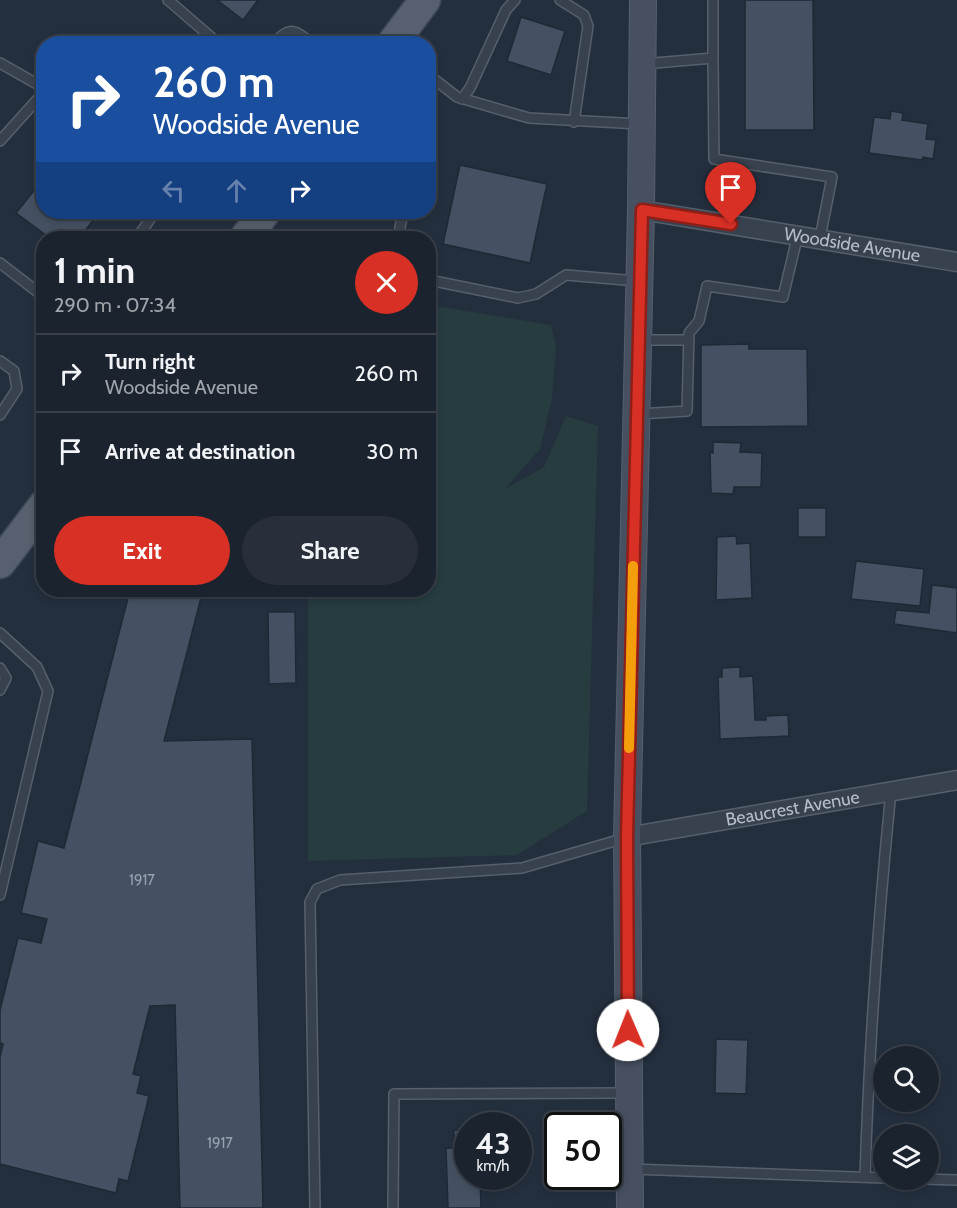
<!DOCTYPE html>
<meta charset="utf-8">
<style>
body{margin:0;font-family:Cabin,sans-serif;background:#282f3a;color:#f1f3f6;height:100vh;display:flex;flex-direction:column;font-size:22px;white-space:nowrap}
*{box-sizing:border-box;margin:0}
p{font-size:20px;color:#a0a4aa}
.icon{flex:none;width:33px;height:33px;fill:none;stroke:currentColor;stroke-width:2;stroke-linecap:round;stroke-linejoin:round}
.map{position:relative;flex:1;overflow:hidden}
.drawer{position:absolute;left:36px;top:231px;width:400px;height:366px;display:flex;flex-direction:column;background:#1b232e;border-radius:24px;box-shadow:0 3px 9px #0003,0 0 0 2px #39404a}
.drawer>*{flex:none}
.hud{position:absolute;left:36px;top:36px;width:400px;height:183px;border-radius:24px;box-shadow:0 3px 9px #0003,0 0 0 2px #39404a;background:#1a4fa0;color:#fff;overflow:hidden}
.buttons{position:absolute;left:873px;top:1046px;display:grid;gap:12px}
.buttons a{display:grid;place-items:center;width:66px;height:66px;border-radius:50%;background:#1b232e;box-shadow:0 3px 9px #0003,0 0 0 2px #39404a;font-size:30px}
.speed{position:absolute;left:454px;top:1112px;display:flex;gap:12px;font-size:30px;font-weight:700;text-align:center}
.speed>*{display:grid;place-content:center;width:78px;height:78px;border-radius:50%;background:#1b232e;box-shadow:0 3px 9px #0003,0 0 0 2px #39404a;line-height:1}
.speed small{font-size:15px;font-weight:400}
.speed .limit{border:3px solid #111;border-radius:9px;background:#fff;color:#111}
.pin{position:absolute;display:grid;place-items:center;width:51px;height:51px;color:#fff;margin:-62px -26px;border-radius:50% 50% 50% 0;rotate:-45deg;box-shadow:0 0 6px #0007}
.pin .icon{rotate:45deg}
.me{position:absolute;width:66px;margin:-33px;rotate:359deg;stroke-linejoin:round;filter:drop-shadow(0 0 4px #0008)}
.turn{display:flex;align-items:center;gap:21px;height:126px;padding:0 18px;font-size:27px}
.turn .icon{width:78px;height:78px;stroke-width:2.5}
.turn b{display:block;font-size:42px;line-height:51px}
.lanes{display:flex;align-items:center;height:57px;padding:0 18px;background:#0003;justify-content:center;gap:30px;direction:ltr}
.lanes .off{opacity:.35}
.round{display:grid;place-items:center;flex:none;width:63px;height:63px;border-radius:32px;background:#282f3a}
.overview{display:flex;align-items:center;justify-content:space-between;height:102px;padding:0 18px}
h1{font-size:36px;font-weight:800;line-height:45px}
.primary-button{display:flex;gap:12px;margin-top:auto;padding:12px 18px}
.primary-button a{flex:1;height:69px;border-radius:36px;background:#d93025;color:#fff;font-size:24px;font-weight:800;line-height:69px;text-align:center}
.primary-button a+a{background:#282f3a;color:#f1f3f6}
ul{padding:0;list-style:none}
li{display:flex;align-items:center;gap:18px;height:78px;padding:0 18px;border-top:2px solid #39404a}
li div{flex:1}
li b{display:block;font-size:22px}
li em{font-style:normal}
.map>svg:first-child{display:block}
.green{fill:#263c3f}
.building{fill:#455162;stroke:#1f2835;stroke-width:1.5}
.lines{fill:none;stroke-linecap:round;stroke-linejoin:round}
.lane-casing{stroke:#565f6c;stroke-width:12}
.street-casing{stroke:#565f6c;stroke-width:21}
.secondary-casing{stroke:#565f6c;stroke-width:28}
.primary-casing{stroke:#414a57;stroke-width:33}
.lane{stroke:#38414e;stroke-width:9}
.street{stroke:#38414e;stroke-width:18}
.secondary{stroke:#465061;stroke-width:26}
.primary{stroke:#56606e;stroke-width:30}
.route-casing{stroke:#8d1f18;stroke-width:15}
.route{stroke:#d93025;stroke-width:10}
.slow{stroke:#f59e0b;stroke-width:10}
.labels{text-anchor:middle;stroke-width:5;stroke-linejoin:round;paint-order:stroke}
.number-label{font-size:15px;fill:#98a1af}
.street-label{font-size:18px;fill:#b4bcc9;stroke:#1d2633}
</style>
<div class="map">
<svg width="957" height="1208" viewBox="0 0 957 1208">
<rect width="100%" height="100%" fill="#242f3e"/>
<path class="green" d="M429,305L551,325L556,347L552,399L540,449L505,489L544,467L566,416L598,426L587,811L517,855L308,861V590H429Z"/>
<path class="building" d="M217,0H258L243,20Z
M745,0H813L814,130H745Z
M521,17L565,31L551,75L507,61Z
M891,111L903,113L902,120L928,124L926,139L936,140L933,159L923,157L922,160L869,153L874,117L890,119Z
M460,165L547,184L530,263L443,244Z
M44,178V212H100L79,238H50L16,213Z
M749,344V349H807L808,426L701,427V345Z
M713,442L741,443L740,452L762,453L761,487H734L733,494L711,493L710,452L713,453Z
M798,508H826V537H798Z
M736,536L737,544L750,543L752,598L716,600L717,537Z
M856,561L924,569L920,606L851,599Z
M932,585L957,588V633L894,624L896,610L929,613Z
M130,590H203L164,741L252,739L263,1208H180L175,1005L150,1006L133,1074L141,1076L137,1093L149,1096L128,1181L119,1179L116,1193L0,1164V1057L3,1044L0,1043V1010L18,938L41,943L47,919L21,913L38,841L64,848Z
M214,590H236L234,595Z
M268,612H295L296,683L269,684Z
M740,667V677L753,676L755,720H766V716L788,715L789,736L720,739L718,677H722V668Z
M716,1039L748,1040L746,1094L715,1093Z
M454,1130H468V1176H480L481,1208H448L446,1148H454Z"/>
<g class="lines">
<g class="lane-casing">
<path id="lane" d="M168,0L219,44
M560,0L584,15L588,26L574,122
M713,0V58
M273,44C291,26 293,29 313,44
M0,63L44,88
M643,64L713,58L714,159L832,177L820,238
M429,75L457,97L529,118L640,124
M462,99L470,88L506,10L515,0
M0,141L44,92
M137,238L155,212
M398,238L403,212
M0,263L44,297
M429,280L518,298L536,294L566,275L637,281
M641,340H688
M0,361L14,371L17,389L0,415
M639,414L687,411L689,333L699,321L707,286L783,297L798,234
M0,633L37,667L48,691L0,895
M0,668L6,678L0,690
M631,1169L884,1178
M865,1177C869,1048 878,920 891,791
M923,1179L957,1180
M315,1208L310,902L317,889L340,880L522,868L625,838
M393,1208L394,1094L627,1093"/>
</g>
<g class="street-casing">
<g id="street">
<path id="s1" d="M641,210L957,262"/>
<path id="s2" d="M627,837L957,780"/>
</g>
</g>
<g class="secondary-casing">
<path id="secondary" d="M630,1208L627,837L641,210L643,0"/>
</g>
<g class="primary-casing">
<path id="primary" d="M392,44L425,0
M245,238L265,212
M0,563L44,505"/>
</g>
<use href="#lane" class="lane"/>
<use href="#street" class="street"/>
<use href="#secondary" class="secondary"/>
<use href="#primary" class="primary"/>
</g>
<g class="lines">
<g class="route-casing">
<path id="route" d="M628,1030L627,837L642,210L731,224"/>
</g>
<use href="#route" class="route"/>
<path class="slow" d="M629,748L633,566"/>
</g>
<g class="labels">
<g class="number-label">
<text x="142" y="885">1917</text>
<text x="220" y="1148">1917</text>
</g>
<g class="street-label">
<text dy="6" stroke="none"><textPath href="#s1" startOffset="214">Woodside Avenue</textPath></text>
<text dy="6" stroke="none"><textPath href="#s2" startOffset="168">Beaucrest Avenue</textPath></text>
</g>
</g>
</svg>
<div class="buttons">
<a><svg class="icon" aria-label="search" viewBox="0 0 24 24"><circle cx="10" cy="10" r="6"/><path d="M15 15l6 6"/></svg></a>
<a><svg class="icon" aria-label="layers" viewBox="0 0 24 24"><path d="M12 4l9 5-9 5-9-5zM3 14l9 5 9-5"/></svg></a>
</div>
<div class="speed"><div>43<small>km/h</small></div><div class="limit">50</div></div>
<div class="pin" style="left:731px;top:224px;background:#d93025"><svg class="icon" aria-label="arrive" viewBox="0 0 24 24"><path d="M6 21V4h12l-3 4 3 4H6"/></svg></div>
<svg class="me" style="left:628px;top:1030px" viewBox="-20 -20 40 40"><circle r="19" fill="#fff"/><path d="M0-13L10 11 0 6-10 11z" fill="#d93025"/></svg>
<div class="hud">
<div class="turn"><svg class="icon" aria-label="right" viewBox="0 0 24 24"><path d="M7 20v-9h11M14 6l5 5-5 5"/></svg><div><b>260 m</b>Woodside Avenue</div></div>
<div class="lanes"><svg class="icon off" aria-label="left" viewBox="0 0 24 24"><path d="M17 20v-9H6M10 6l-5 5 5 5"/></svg><svg class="icon off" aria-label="ahead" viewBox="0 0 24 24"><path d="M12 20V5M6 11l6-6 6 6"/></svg><svg class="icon" aria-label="right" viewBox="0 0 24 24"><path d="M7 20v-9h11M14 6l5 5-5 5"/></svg></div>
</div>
<section class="drawer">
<div class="overview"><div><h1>1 min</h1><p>290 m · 07:34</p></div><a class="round" style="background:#d93025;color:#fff"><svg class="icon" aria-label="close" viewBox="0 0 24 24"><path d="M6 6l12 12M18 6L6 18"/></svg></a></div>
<ul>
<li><svg class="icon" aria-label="right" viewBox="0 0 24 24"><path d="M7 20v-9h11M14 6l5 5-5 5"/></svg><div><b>Turn right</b><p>Woodside Avenue</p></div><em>260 m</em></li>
<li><svg class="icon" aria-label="arrive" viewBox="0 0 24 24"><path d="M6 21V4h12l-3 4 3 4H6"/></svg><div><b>Arrive at destination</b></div><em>30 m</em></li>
</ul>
<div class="primary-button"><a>Exit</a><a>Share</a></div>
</section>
</div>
